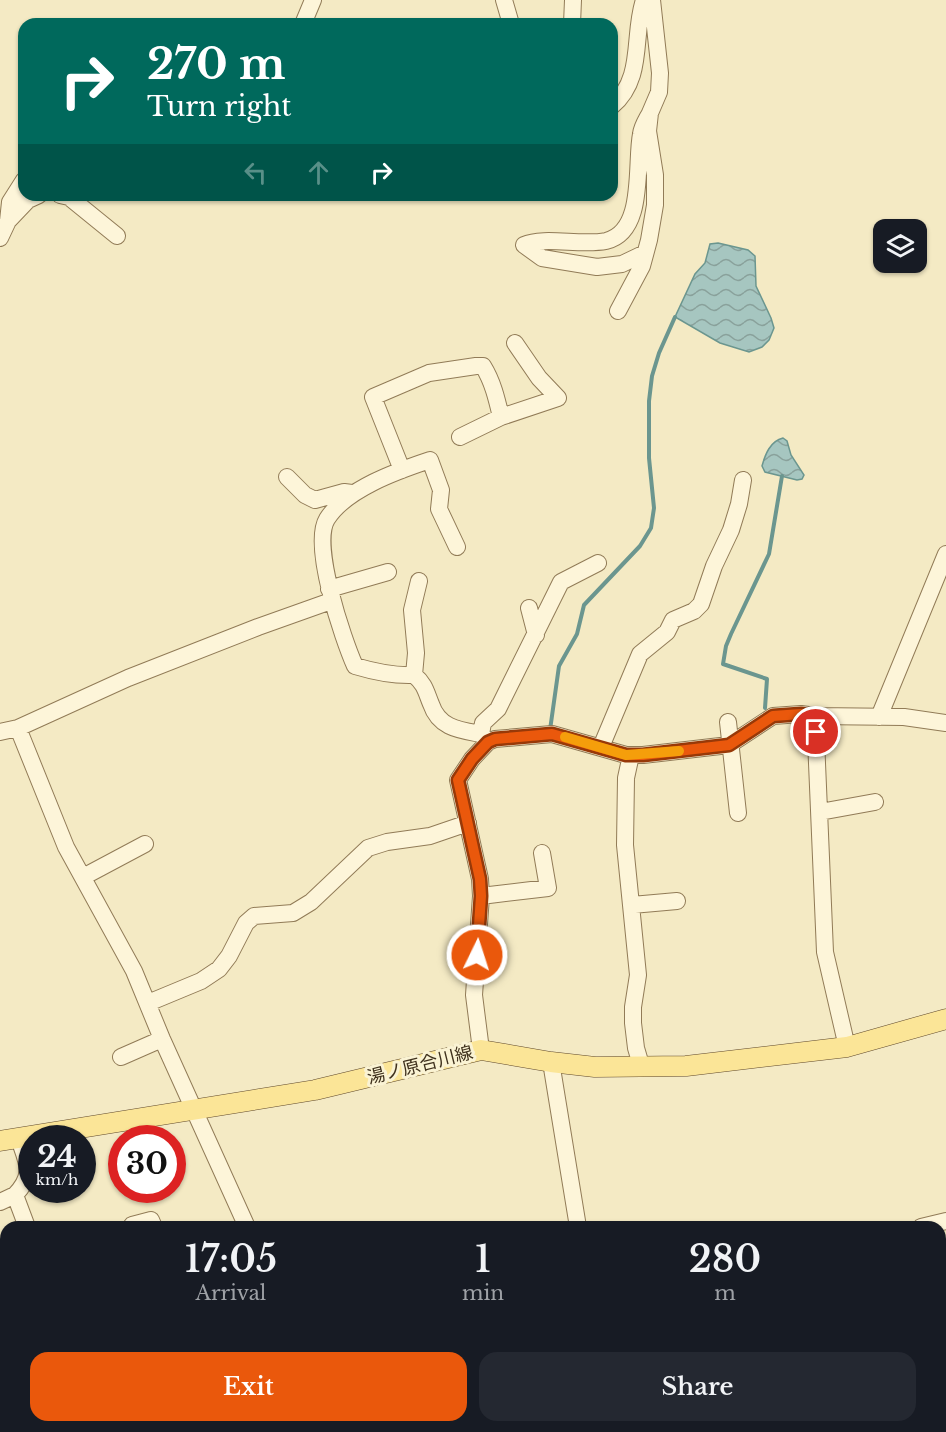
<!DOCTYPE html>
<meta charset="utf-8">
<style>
body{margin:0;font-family:"Libre Baskerville","Noto Sans JP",serif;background:#242831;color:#f1f3f6;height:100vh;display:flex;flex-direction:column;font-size:22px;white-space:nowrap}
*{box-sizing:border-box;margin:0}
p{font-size:20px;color:#9ea1a6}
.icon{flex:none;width:33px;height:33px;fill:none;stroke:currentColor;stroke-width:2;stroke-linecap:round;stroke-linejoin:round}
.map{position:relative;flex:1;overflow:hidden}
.sheet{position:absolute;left:0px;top:1221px;width:946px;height:212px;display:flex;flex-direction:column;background:#171b24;border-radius:18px 18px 0 0;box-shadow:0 2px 4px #0004}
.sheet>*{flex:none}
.hud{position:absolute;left:18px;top:18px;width:600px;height:183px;border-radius:18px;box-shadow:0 2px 4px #0004;background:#00695c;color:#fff;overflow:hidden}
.tools{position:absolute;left:873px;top:219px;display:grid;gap:12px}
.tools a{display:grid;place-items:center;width:54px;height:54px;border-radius:12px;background:#171b24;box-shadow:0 2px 4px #0004;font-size:30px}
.speed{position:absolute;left:18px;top:1125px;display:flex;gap:12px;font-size:30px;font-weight:700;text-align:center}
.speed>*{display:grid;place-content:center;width:78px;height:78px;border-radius:50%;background:#171b24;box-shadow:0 2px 4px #0004;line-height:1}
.speed small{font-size:15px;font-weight:400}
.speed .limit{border:9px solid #d22;background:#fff;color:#111}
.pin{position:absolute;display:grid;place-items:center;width:51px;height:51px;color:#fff;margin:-26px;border:3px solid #fff;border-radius:50%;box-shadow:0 2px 6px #0007}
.me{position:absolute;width:66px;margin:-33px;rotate:4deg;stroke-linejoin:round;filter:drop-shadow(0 0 4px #0008)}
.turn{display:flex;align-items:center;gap:21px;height:126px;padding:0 30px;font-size:27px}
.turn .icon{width:78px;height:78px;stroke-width:2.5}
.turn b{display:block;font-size:42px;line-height:51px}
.lanes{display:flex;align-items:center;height:57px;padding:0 30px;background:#0003;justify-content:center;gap:30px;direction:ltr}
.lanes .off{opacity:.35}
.eta{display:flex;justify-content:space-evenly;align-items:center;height:102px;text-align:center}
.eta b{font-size:36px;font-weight:600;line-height:42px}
.button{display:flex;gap:12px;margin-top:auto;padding:12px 30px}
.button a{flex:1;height:69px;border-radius:18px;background:#ea580c;color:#fff;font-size:24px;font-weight:600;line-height:69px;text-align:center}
.button a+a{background:#242831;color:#f1f3f6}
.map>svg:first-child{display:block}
.water{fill:url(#water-waves);stroke:#6b968f;stroke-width:1.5}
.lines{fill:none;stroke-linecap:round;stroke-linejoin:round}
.stream{stroke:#6b968f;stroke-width:4}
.minor-casing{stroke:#917b57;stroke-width:18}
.major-casing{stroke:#5f482c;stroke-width:21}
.minor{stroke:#fdf5d9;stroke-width:16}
.major{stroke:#fbe597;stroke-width:20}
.route-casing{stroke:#983908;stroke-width:15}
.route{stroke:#ea580c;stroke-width:10}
.slow{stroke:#f59e0b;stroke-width:10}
.labels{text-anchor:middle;stroke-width:6;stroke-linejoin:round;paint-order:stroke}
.street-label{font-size:18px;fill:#3f311d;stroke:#faf3d4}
</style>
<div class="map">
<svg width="946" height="1432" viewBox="0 0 946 1432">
<defs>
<pattern id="water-waves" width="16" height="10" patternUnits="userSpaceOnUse" patternTransform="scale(1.5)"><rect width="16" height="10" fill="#a6c6c0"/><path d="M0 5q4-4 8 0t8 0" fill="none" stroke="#89a19b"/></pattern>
</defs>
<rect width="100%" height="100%" fill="#f4eac4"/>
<path class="water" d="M718,243L748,250L755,256L756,286L771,318L774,328L769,340L762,347L749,352L720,343L675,317L695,274L705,263L710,244Z
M783,438L787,441L791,455L804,475L802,479L797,480L765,472L762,466C765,455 770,441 783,438Z"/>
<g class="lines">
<path class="stream" d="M765,708L767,679L723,664L726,646L731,634L769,554L782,476
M550,730L559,666L577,634L584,605L640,546L651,528L654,508L649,458V401L652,376L659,353L675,317"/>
<g class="minor-casing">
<path id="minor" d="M504,0L511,24
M303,24L313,0
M572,24L573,0
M612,106C645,78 632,35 644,0
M60,195L69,197L117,236
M8,221L28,200L39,195
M0,238L8,221L10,202L24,180
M645,253L622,264L597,267L542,258L524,245C544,236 581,246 606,241C646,232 635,163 641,134C642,126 647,119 650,113
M618,311L642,266L649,240L655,205V175L648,131L650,113L659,92L660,73L652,0
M460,437L501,417
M402,470L373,397L429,373L476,366H483C493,382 497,400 501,417L558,398L539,378L515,343
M287,477L305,495L315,500L344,492L352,493
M457,547L439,509L441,490L430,460C397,471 346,489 327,519C311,545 343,639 355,666C375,672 393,676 414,675C425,684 426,692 431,704C439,728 459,730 481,734L488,742
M329,589L388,572
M529,608L536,635
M414,675L416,653L412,610L419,581
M815,716L825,952L847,1047
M879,717L946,554
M728,722L738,813
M18,728L66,847L134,971L162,1039L247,1227
M0,732L18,728L128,678L258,627L331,601
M481,734L483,723L498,709L561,582L598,563
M601,747L640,654L667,632L673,620L694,611L701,604L714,566L731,530L739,504L743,480
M631,755L626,778L625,845L638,975L633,1007V1023L636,1048L641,1065
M820,812L875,802
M83,877L145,844
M481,896L548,888L542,853
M632,905L677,901
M148,1003L201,981L219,969L229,956L246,923L254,916L293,913L311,902L368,848L387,842L430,836L468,823
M481,1050L474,995L481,896L480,879L458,780L472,759L488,742L495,739L552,734L626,755H643L729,745L773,716L801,714L815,716L904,717L946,723
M121,1057L162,1039
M551,1062L578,1227
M15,1195C35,1174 27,1163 19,1139
M0,1202L15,1195L27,1227
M132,1225L151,1220L154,1227
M921,1227L946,1221
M0,1281L6,1287
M0,1355L6,1345
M940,1414L946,1412
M60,1426L62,1432
M129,1426L131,1432
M335,1426L338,1432
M783,1426L786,1432
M1,1432L14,1426
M487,1432L497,1426
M896,1432L909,1426"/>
</g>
<g class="major-casing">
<path id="major" d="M0,1141L315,1090L481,1050L551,1062L595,1067L686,1066L847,1047L946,1019"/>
</g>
<use href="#minor" class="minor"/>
<use href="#major" class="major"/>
</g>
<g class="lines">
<g class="route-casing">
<path id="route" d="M477,955L481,896L480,879L458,780L472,759L488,742L495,739L552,734L626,755H643L729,745L773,716L801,714L815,716L816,732"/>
</g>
<use href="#route" class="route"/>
<path class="slow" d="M565,737L626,755L679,751"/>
</g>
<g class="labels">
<g class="street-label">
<text transform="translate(420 1065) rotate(-14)" y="6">湯ノ原合川線</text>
</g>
</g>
</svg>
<div class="tools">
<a><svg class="icon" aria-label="layers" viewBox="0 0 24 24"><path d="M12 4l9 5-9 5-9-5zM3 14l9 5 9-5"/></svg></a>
</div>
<div class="speed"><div>24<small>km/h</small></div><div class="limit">30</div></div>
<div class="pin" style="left:816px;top:732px;background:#d93025"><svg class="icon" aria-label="arrive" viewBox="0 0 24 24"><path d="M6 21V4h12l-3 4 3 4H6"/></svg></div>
<svg class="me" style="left:477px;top:955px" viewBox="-20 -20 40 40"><circle r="17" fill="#ea580c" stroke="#fff" stroke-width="3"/><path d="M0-11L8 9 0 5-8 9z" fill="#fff"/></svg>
<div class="hud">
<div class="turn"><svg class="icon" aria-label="right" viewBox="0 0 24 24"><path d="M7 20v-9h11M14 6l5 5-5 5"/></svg><div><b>270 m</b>Turn right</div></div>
<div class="lanes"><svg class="icon off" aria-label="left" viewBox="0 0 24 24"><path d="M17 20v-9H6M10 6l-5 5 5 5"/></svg><svg class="icon off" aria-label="ahead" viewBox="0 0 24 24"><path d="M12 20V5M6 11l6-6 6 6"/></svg><svg class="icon" aria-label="right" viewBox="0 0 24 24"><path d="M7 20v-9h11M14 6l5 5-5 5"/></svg></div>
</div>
<section class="sheet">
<div class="eta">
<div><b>17:05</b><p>Arrival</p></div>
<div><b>1</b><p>min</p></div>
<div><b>280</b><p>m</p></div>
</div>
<div class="button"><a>Exit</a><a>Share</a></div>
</section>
</div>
